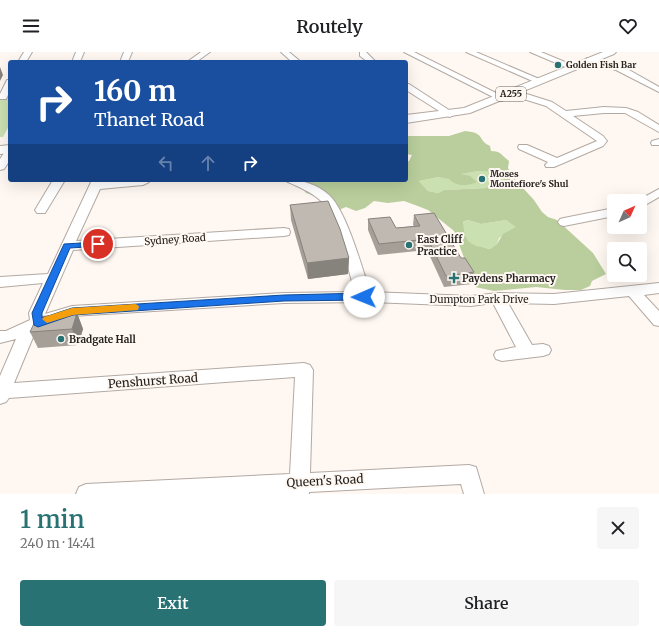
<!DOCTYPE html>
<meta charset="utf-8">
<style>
body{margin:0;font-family:Merriweather,serif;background:#f6f6f6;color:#202124;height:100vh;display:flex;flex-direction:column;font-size:15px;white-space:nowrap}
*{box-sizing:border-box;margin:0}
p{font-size:13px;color:#757577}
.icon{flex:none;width:22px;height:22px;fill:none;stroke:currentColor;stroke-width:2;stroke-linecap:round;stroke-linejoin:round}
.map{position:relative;height:442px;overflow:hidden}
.details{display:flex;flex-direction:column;background:#fff;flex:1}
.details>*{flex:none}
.hud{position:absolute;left:8px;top:8px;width:400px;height:122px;border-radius:4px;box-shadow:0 4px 16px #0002;background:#1a4fa0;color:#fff;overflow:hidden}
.needle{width:26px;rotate:45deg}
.fabs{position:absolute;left:607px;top:142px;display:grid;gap:8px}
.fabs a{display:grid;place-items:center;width:40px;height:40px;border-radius:4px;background:#fff;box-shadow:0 4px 16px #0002;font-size:20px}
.pin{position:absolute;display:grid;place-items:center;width:34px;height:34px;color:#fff;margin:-17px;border:2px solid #fff;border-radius:50%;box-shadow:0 1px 4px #0007}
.me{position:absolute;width:44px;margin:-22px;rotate:269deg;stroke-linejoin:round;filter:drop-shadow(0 0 3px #0008)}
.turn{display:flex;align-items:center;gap:14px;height:84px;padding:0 20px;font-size:18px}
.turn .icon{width:52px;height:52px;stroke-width:2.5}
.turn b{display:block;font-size:28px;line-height:34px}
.lanes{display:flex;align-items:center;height:38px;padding:0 20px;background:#0003;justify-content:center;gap:20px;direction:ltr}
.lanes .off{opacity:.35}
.round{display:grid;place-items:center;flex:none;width:42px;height:42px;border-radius:4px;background:#f6f6f6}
.headline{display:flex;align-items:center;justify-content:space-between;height:68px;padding:0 20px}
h1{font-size:24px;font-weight:600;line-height:30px;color:#287273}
.primary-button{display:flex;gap:8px;margin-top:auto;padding:8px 20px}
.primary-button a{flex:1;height:46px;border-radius:4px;background:#287273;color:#fff;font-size:16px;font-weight:600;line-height:46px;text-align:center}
.primary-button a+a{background:#f6f6f6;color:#202124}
header{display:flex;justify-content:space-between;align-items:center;height:52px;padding:0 20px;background:#fff;font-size:18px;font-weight:600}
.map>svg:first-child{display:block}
.green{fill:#cbe0b1}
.forest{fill:#b9ce9c;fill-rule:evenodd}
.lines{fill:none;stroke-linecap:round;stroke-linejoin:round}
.minor-casing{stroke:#b2a9a3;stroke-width:2}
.major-casing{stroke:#b2a9a3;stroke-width:2}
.minor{fill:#fff;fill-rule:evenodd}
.major{fill:#fff;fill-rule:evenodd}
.wall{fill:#a59f98}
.shaded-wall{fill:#86827c}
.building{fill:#c0b9b1;stroke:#86827c}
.route{fill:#1a73e8;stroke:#114b97}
.slow{fill:#f59e0b}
.poi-dot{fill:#287273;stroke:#fff7f1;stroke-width:1.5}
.labels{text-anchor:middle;stroke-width:4;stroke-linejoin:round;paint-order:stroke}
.far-poi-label{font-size:9px;font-weight:bold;fill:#25221f;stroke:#fff7f1;text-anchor:start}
.shield{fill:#fff7f1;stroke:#66625e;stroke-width:1}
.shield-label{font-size:9px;font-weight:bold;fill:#25221f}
.street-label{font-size:10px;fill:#25221f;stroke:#fff7f1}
.poi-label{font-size:10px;font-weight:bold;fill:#25221f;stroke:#fff7f1;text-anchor:start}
.near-street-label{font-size:12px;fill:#25221f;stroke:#fff7f1}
</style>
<header><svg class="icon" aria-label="menu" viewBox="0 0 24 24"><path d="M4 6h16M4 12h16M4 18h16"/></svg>Routely<svg class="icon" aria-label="heart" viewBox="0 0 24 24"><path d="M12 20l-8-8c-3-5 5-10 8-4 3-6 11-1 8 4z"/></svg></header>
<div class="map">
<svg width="659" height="442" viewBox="0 0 659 442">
<rect width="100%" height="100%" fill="#fff7f1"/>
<path class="green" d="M10,46V72L3,85H0V47Z
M479,119L501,121L506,129L490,133L486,136L444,138L438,141L428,139L419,129L439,125L473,128L460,122Z
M468,168L481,172L506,168L517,175L499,186L497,192L490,197C470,192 465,193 462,171Z"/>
<path class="forest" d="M465,79C486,81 477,88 490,94L491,99C501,99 501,103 509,109L508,116L512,124L534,148L542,160L548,165L557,168L593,201L606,222L592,229L590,234L581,238H565L536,235L494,239L475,235L454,179L428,158L415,153L404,149L388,151L374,149L365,156L356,159L346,155L341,157L338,162L316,144L306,141L301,135L285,130L288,128H406V110L409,109L412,103L406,102V84H449ZM479,119L501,121L505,129L490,133L486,136L444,138L438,141L428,139L419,129L439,125L449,127C456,135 469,134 477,130L470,124L461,122ZM468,168L481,172L506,168L516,175L503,182L497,192L490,197C470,192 465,193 463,170Z"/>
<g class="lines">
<g class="minor-casing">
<path id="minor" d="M24,0H32L26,10H18Z
M76,0H84L80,10H72Z
M124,0H132L128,10H120Z
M201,0H210L196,10H187Z
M281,0H289L301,10H292Z
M360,0H366L376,10H368L360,4Z
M404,0H414L506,46L502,49L499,48Z
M466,0H476L544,29L543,31H537Z
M530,0H541L577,15L576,17H570Z
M587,6H590L622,14L659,35V40L616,18L587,10Z
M7,28H10V39L6,47H0V42Z
M406,32H409L455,62L450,65L447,64L406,38Z
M514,38L552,50L566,59L604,55L626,56L638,60L659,73V80L625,61H604L573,64L603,84L607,89L603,94L554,115H546L545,113L548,110L519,97L518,95L519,93H527L557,106L597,89L546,54L511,43L510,41L511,39Z
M659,87V93H652L651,91L652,89Z
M10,97V108L4,117L0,118V107L6,98Z
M53,128H65L45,161H37L35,158Z
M92,128H104L103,130L147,128L149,130L143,133L100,137L76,189L284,176L289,177L290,180L289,183L284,184L73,198L45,262L72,254L284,241L355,240C349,220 335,162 320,148C311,140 299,135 288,130L286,128C302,128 317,132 329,143C347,160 362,216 370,240L471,244L498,241L554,242L659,231V241L644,243L659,259V274L654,273L629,244L554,252L508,251L532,293L543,292L549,294L551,298L549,302L543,304L502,309L496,307L494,303L496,299L516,295L493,251L471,254L371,250L284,251L72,264L59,268L36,278L14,331L304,311L310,313L313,318L310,421L469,413L476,415L484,442H464L461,432L309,440V442H76L79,435L86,432L290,422L295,325L9,346L6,350L0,352V324L16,287L0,291V279H6L30,268L29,261L43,231L0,235V225L48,222Z
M659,137V145L640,156V149H637Z
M614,156V164L564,174L560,173L558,170L560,167L564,166Z"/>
</g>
<g class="major-casing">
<path id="major" d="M603,0H616L614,2L470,61L406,71V63L464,56Z
M10,93V101L0,102V94Z"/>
</g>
<use href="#minor" class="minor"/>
<use href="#major" class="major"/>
</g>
<path class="wall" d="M290,153L349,206L348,222L308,227L291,168Z
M414,163L461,206L474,220L472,232L444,235L427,198L378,203L368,178V167L396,176L414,174L413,173Z
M77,261L83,277L78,293L38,296L30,280Z"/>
<path class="shaded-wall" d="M0,15L3,23L0,29Z
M349,206L348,222L308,227L307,211Z
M77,261L83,277L78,293L72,277Z"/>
<path class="building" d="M328,149L340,177L349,206L307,211L290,153Z
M434,161L461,206H465L474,220L446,224L428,187L379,192L368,167L390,165L396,176L420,174L414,163Z
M77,261L72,277L30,280L37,265Z"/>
<path class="route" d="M98,190H101L102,192L101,194L70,196L42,261V266L72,256L284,243L364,241L369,245L364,248L284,249L73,263L38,275L34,273L32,261L64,192Z"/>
<path class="slow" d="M135,252L138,253L139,255L138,258L73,263L47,271L42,267L44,265L72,256Z"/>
<g class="poi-dot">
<circle cx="558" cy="13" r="4"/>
<circle cx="482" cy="127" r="4"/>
<circle cx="409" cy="193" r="4"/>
<path d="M452 220h4v4h4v4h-4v4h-4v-4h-4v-4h4z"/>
<circle cx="61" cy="287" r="4"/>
</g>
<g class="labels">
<g class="far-poi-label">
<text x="566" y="16">Golden Fish Bar</text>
<text x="490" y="125">Moses<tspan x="490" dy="10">Montefiore's Shul</tspan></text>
</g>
<rect class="shield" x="496" y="35" width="30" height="14" rx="3"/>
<g class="shield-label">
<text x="511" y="45">A255</text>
</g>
<g class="street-label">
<text transform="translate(175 187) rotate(-4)" y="4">Sydney Road</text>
<text x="479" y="251">Dumpton Park Drive</text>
</g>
<g class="poi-label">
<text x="417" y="191">East Cliff<tspan x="417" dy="12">Practice</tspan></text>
<text x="462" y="230">Paydens Pharmacy</text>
<text x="69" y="291">Bradgate Hall</text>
</g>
<g class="near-street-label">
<text transform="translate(153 329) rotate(-4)" y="4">Penshurst Road</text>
<text transform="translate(325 429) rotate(-3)" y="4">Queen's Road</text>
</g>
</g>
</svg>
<div class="fabs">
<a><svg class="needle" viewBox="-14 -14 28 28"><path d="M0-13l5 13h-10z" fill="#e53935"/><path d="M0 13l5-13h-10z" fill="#757577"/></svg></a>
<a><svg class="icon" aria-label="search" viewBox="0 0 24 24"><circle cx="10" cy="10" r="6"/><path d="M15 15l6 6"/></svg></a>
</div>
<div class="pin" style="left:98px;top:192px;background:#d93025"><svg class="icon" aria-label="arrive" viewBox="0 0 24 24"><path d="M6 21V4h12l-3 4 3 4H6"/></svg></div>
<svg class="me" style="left:364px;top:245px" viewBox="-20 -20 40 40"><circle r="19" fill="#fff"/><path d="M0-13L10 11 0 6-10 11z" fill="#1a73e8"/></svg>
<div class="hud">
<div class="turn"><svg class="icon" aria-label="right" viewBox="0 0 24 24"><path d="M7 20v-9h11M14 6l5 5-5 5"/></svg><div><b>160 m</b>Thanet Road</div></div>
<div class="lanes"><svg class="icon off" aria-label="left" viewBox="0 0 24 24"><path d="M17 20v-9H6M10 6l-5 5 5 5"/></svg><svg class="icon off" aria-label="ahead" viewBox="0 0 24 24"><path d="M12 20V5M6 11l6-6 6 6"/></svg><svg class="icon" aria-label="right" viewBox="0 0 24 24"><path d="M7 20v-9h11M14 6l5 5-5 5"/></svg></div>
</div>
</div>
<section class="details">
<div class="headline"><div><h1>1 min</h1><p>240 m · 14:41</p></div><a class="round"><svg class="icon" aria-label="close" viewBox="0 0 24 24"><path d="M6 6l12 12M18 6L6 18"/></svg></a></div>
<div class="primary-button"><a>Exit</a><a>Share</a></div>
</section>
